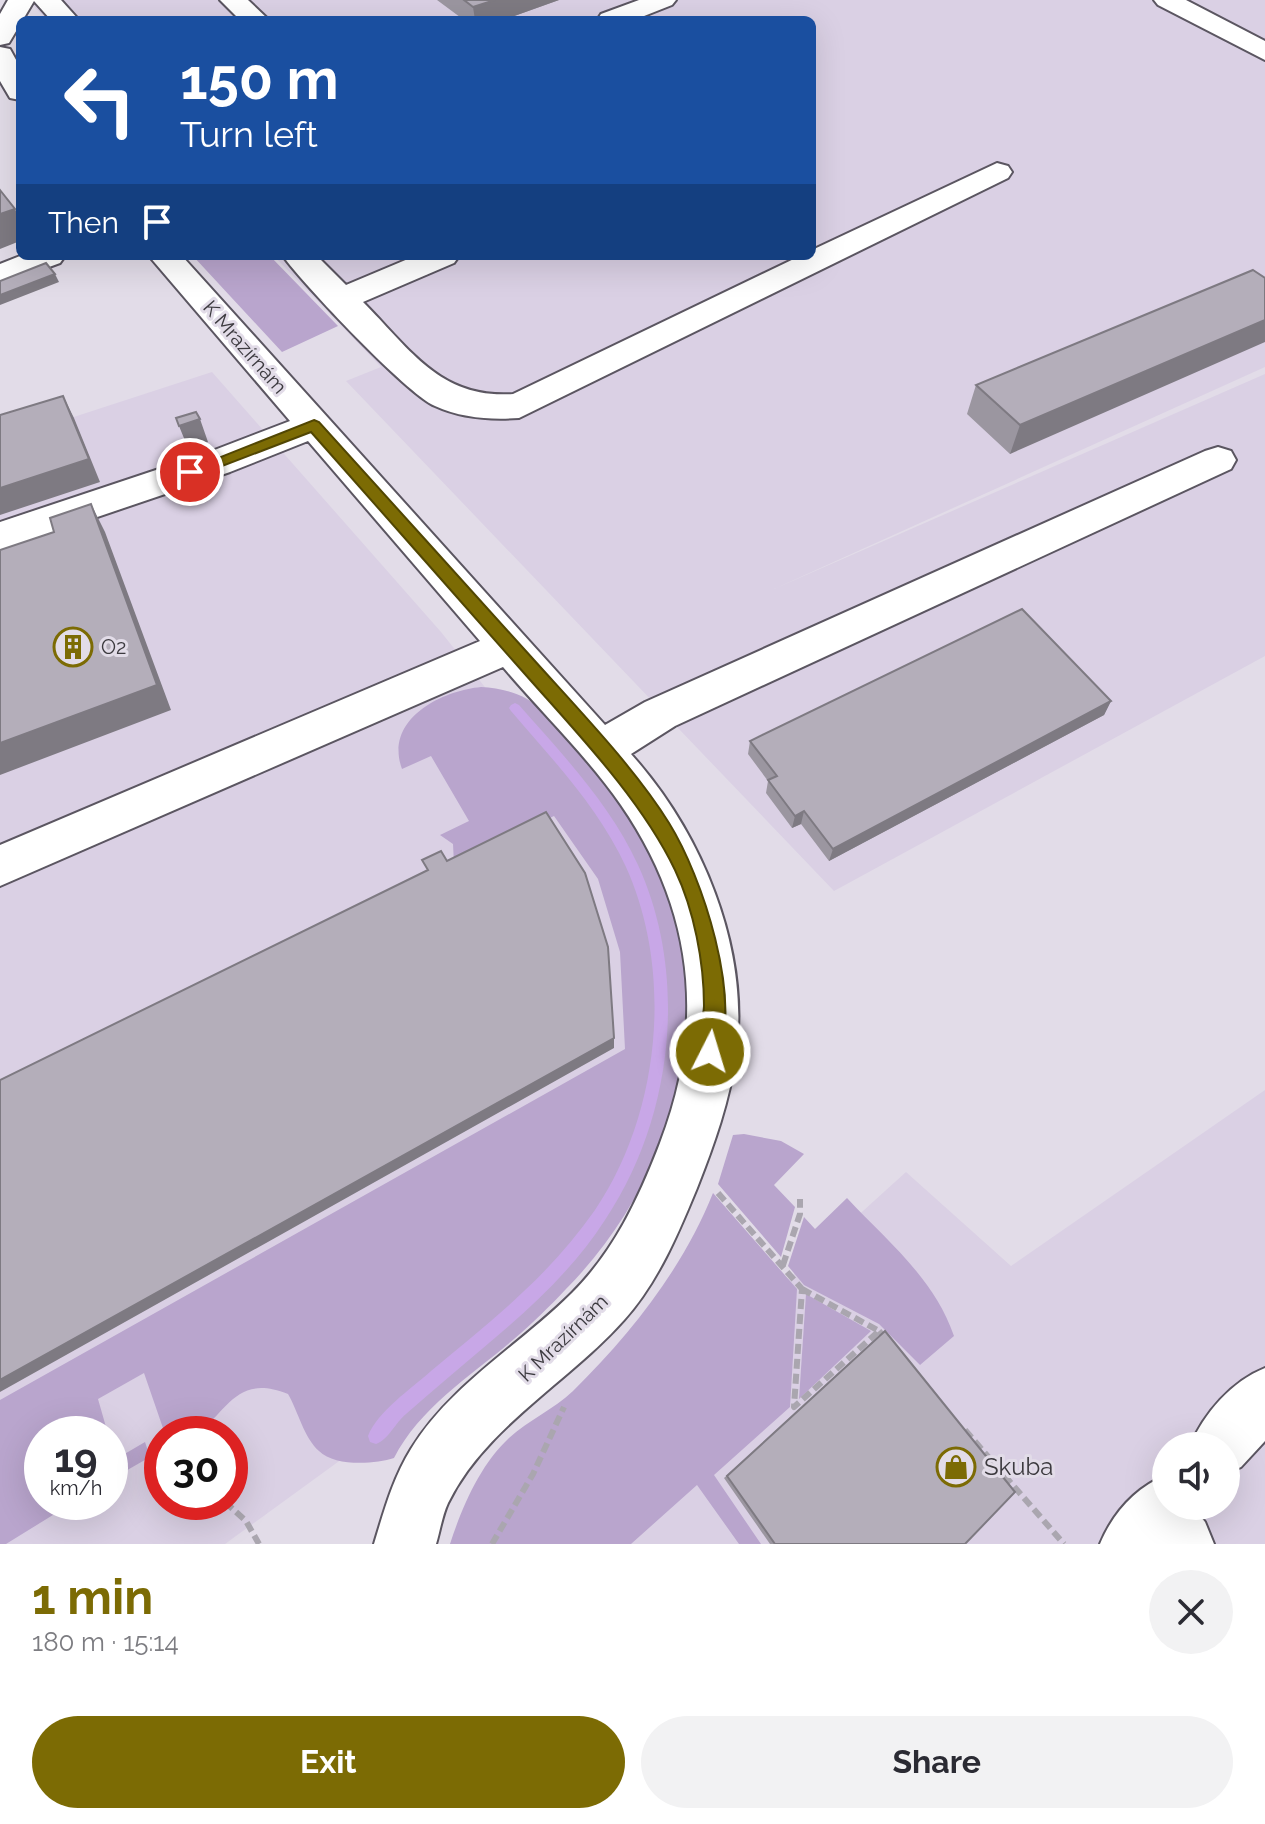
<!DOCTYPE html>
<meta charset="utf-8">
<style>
body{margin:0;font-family:Raleway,sans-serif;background:#f2f2f3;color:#2b2b33;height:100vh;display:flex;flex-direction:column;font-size:30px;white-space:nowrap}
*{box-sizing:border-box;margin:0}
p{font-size:26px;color:#7c7c81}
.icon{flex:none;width:44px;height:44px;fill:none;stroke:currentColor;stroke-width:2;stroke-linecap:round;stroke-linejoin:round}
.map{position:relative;height:1544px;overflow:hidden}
.side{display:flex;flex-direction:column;background:#fff;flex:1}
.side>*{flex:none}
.top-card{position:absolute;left:16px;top:16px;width:800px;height:244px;border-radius:12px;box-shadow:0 8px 32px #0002;background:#1a4fa0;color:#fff;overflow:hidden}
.tools{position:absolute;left:1152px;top:1432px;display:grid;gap:16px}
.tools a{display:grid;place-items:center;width:88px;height:88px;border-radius:50%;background:#fff;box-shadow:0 8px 32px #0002;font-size:40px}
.speed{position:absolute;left:24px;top:1416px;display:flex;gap:16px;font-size:40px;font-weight:700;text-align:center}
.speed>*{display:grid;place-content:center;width:104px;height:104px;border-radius:50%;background:#fff;box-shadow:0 8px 32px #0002;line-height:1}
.speed small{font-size:20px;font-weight:400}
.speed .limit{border:12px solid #d22;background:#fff;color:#111}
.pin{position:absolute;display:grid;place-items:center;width:68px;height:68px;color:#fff;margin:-34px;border:4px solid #fff;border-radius:50%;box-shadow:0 2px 8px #0007}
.me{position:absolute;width:88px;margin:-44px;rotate:5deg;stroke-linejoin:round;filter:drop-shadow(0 0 6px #0008)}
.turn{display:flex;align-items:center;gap:28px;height:168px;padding:0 32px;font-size:36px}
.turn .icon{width:104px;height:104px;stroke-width:2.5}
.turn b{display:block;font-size:56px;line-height:68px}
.then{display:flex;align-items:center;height:76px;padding:0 32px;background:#0003;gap:16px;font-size:30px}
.round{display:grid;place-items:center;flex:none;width:84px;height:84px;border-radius:42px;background:#f2f2f3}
.overview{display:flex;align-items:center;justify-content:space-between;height:136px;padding:0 32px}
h1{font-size:48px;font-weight:700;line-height:60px;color:#7c6b04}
.cta{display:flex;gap:16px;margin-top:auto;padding:16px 32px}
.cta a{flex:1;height:92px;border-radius:48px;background:#7c6b04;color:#fff;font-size:32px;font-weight:700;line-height:92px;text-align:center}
.cta a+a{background:#f2f2f3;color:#2b2b33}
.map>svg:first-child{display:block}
.built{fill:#dad0e4;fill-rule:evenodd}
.green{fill:#b9a5cd;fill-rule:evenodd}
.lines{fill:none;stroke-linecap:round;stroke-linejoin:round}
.stream{fill:#c8a7e7;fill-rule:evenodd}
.minor-casing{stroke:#5b5661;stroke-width:4}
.path{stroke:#aaa6af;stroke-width:6;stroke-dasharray:10 5;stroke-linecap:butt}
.minor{fill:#fff;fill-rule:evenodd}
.wall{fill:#9b96a0}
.shaded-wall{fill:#7e7a82}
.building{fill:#b4aeba;stroke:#7e7a82;stroke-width:2}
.route{fill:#7c6b04;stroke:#514603;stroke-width:2}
.labels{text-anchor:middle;stroke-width:6;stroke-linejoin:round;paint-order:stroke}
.street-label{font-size:20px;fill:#3c3a3f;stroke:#e2dce8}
.poi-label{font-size:20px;fill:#3c3a3f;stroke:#e2dce8;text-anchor:start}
.near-poi-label{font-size:24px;fill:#3c3a3f;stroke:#e2dce8;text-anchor:start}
</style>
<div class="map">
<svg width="1265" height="1544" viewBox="0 0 1265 1544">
<rect width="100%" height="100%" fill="#e2dce8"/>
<path class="built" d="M46,0H1265V367L774,589L1265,374V656L834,891L346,381L381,367L274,256H812V20H47L32,4Z
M212,372L441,632L615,850L634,1099L358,1429L364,1443L225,1544H0V441ZM42,1434H110V1502H42ZM162,1434H230V1502H162Z
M1265,1090V1544H507L747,1316L906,1172L1011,1266ZM1166,1446H1226V1506H1166Z"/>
<path class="green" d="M193,256H270L338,326L282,352Z
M481,687C497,688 513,691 527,699C553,715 604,782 625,807C646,833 661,868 671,899C716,1036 666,1188 566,1289C550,1306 532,1324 514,1339C472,1375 420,1407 394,1458C375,1464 335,1467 319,1451C304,1438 298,1411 288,1394C237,1374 229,1409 197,1434H162V1448L158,1449L155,1437L164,1431L144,1373L98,1399L108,1434H42V1502H74L6,1544H0V1400L625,1049L620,952L598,879L554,816L454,864L453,844L440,835L469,821L431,756L402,769C384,720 440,691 481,687ZM520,712C624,832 691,918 653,1086C640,1146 617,1201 578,1250C560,1273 535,1293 513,1313C474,1348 434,1382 395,1417L393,1411C449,1363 511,1317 561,1262C659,1152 693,977 619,845C598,806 568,773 539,739C532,731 520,719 520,712Z
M744,1134L781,1141L804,1154L774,1185L795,1207L781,1257L718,1184L733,1135Z
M713,1193L797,1289L790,1407L714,1475L761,1544H739L697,1485L631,1544H450C462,1507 480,1465 509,1438C529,1420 554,1409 573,1391C631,1334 683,1268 713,1193Z
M847,1198C888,1242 934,1278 954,1336L920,1365L879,1324L804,1285L788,1266L804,1217L815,1229Z
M806,1294L871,1331L799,1399Z
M110,1440L116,1459L145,1442L150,1457L110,1480Z"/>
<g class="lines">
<path class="stream" d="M515,703L519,705C563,755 610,804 638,865C689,976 673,1119 605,1220C574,1268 532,1307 489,1343C461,1367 433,1390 406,1414C395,1423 389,1439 376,1444L370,1442L368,1436C378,1411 411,1389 431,1371C462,1345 494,1320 523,1292C550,1267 574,1240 595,1210C660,1114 674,973 626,867C599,808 553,760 511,711L509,708L511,705Z"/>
<g class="minor-casing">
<path id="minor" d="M8,0H61L79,20H51L34,1L9,43L0,45V14Z
M220,0H248L269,20H240Z
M639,0H676L672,5L634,20H597L601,14Z
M1154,0H1186L1265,41V60L1158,5Z
M0,47L10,49L20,67V100L10,98L0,81Z
M997,163L1008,166L1012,172L1008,178L519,418C491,420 461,418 435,406C407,394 303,284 283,256H317L346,285L415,256H459L454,263L363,302C410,349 440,399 513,394L800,256H812V250Z
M20,256H65L60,263L0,285V264Z
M149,256H182L605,725L645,702L1205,451L1218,447L1231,451L1236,460L1231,469L675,726L631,754C701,832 750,947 736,1054C730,1100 714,1145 697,1188C678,1234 658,1282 624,1320C569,1382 485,1427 448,1503C442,1516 440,1531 436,1544H374C384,1511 393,1478 411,1449C450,1385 520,1345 572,1293C614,1251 639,1198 660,1143C706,1024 694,911 621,805C587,756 541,712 503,667L0,886V845L480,641L308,441L230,472L0,550V522L204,454L290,421Z
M1265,1368V1441L1241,1467L1226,1474V1446H1190C1204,1413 1232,1381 1265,1368Z
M1166,1475V1506H1197L1195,1510L1205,1522L1214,1544H1100C1113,1513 1135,1488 1166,1475Z"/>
</g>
<path class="path" d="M718,1193L802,1289
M783,1265L800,1214V1199
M802,1289L879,1331L794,1407Z
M879,1331L885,1338
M965,1430L1064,1544
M225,1502L246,1521L259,1544
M492,1544L533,1474L564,1407"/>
<use href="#minor" class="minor"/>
</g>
<path class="wall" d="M437,0H559L503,20H464Z
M1265,278L1010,454L967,414L976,385Z
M1111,701L1104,715L829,861L801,824L792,828L766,793L768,781L748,754L750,741Z
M885,1331L965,1544H770L724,1478Z"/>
<path class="shaded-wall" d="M495,0H559L503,20H475L473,7Z
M15,209L20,219V241L0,249V214Z
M55,274L59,282L0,305V295Z
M1265,320V342L1010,454L1020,425Z
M63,396L74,418L100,482L0,515V488Z
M200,419L208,442L188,448L179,426Z
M91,504L105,532L171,710L0,775V743Z
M1111,701L1104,715L829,861L833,849Z
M804,811L801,824L792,828L795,816Z
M614,1038V1048L0,1392V1380Z"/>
<path class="building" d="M464,0H495L473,7Z
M0,190L15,209L0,214Z
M46,263L55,274L0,295V281Z
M1253,270L1265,278V320L1020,425L976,385Z
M63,396L89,459L0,488V415Z
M196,412L200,419L179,426L176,418Z
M91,504L157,685L0,743V550L54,532L50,518Z
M1022,609L1111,701L833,849L804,811L795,816L768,780L777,776L750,741Z
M546,812L585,873L608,947L614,1038L0,1380V1080L428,870L422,860L441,851L447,861Z
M885,1331L1015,1492L965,1544H775L727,1476Z"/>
<path class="route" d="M314,420L319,422C391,501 462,581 534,660C577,708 635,768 669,823C702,876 743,999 717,1060L710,1063L703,1060C696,1044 703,1023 704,1006C704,962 694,910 675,870C641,799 576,732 524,673C453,593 382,512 311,432L196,476L190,478L183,472Z"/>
<defs>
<g id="building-ring" transform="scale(2)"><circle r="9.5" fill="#e2dce8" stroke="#7c6b04" stroke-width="1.5"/><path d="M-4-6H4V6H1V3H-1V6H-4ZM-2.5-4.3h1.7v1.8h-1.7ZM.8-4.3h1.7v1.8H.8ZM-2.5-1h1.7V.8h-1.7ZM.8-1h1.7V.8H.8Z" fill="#7c6b04"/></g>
<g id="shop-ring" transform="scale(2)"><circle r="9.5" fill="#e2dce8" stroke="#7c6b04" stroke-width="1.5"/><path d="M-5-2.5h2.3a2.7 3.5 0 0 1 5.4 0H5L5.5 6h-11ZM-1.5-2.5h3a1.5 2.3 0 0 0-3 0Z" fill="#7c6b04"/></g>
</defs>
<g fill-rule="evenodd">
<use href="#building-ring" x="73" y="647"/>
<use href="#shop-ring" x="956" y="1467"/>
</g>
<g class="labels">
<g class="street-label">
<text transform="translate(245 347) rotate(49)" y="7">K Mrazírnám</text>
<text transform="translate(563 1338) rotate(-44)" y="7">K Mrazírnám</text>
</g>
<g class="poi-label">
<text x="101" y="654">O2</text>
</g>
<g class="near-poi-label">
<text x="984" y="1475">Skuba</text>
</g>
</g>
</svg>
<div class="tools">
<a><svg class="icon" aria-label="sound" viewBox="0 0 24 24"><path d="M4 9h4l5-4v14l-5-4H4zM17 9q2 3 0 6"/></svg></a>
</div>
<div class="speed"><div>19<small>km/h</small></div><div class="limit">30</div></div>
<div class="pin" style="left:190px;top:472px;background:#d93025"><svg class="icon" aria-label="arrive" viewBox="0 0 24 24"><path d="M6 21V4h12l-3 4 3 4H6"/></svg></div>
<svg class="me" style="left:710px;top:1052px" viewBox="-20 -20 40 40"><circle r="17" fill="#7c6b04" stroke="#fff" stroke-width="3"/><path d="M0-11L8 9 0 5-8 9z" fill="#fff"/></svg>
<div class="top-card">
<div class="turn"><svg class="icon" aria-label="left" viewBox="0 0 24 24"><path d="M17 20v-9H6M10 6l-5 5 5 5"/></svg><div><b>150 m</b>Turn left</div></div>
<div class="then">Then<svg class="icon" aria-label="arrive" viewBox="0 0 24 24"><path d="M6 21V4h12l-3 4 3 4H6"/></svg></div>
</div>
</div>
<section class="side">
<div class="overview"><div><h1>1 min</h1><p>180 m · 15:14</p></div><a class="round"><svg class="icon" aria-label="close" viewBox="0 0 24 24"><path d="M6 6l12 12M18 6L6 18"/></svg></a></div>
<div class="cta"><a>Exit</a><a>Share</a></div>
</section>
